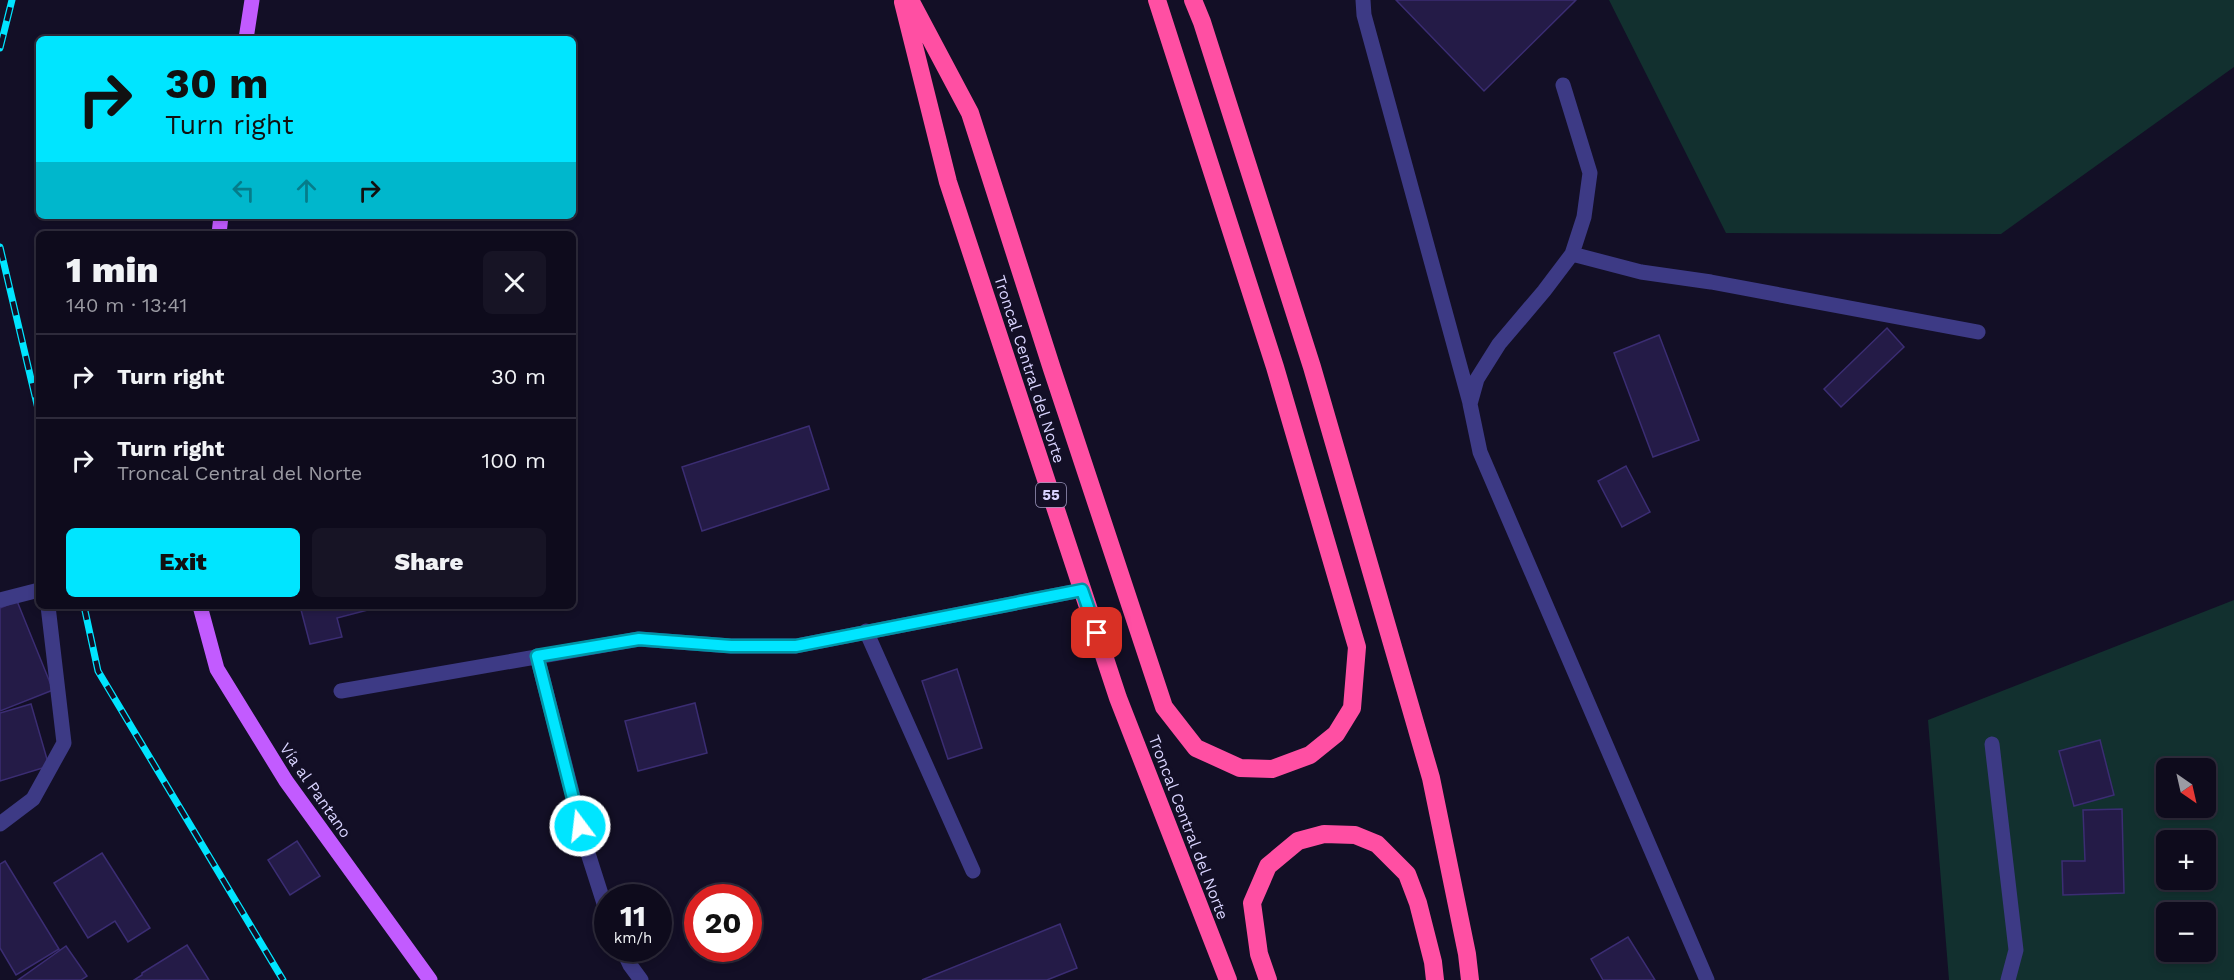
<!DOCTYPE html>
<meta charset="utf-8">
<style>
body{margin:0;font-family:"Work Sans",sans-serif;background:#171425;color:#f1f3f6;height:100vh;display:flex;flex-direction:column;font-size:22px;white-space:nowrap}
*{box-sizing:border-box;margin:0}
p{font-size:20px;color:#9b9ba3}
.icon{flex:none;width:33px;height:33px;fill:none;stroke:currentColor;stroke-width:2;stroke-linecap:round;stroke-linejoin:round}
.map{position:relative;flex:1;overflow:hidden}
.sheet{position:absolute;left:36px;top:231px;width:540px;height:378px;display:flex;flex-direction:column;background:#0e0b1c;border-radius:9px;box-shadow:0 3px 9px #0003,0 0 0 2px #2e2b3b}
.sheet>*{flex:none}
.banner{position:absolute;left:36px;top:36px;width:540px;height:183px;border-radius:9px;box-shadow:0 3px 9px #0003,0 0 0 2px #2e2b3b;background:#00e5ff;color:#111;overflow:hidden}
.needle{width:39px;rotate:146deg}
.buttons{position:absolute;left:2156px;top:758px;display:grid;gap:12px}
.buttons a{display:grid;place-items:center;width:60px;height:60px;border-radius:9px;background:#0e0b1c;box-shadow:0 3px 9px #0003,0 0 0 2px #2e2b3b;font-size:30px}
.speed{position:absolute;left:594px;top:884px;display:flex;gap:12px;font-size:30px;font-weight:700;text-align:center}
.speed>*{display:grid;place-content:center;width:78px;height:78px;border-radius:50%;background:#0e0b1c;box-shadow:0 3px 9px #0003,0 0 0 2px #2e2b3b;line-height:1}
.speed small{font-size:15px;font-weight:400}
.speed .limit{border:9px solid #d22;background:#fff;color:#111}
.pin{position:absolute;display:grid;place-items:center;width:51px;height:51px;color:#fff;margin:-26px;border-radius:12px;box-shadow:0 3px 9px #0006}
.me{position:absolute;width:66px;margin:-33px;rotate:345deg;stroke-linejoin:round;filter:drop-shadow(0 0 4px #0008)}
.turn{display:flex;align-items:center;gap:21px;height:126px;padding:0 30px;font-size:27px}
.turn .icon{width:78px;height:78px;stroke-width:2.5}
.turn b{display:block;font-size:42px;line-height:51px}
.lanes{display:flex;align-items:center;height:57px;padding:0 30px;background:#0003;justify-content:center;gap:30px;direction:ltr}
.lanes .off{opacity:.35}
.round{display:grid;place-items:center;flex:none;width:63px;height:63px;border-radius:9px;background:#171425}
.head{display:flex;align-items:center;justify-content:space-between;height:102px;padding:0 30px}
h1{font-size:36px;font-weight:800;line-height:45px}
.primary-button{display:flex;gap:12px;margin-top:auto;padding:12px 30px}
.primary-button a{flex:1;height:69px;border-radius:9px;background:#00e5ff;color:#111;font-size:24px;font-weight:800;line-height:69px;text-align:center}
.primary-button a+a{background:#171425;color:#f1f3f6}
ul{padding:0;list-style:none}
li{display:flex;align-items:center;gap:18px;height:84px;padding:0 30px;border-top:2px solid #2e2b3b}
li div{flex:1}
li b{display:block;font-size:22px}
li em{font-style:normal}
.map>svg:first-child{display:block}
.green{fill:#12302f;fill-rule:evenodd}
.building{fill:#241b47;stroke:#3b2d73;stroke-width:1.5}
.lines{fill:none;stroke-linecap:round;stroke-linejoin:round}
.minor{stroke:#3d3a85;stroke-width:15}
.major{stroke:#c25bff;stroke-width:15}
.highway{stroke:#ff4fa3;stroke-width:18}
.rail-casing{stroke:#00e5ff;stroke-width:7}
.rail{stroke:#130f26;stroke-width:4.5;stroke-dasharray:14;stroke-linecap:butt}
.route-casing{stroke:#0095a6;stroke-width:15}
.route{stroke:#00e5ff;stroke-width:10}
.labels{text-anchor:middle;stroke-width:6;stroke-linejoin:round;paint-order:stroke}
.shield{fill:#130f26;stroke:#9e99be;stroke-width:1.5}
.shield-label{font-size:15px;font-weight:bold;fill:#d9d4ff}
.street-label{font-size:16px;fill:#d9d4ff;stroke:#130f26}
</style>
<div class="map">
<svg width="2234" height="980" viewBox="0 0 2234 980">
<rect width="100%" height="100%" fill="#130f26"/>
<path class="green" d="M1609,0H2234V67L2001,234L1726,233Z
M2234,600V980H1949L1928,720ZM2166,768H2205V807H2166ZM2166,840H2205V879H2166ZM2166,912H2205V951H2166Z"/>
<path class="building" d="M1396,0H1576L1484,91Z
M1887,328L1904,347L1841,407L1824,389Z
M1659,335L1699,440L1653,457L1614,353Z
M809,426L829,489L702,531L682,467Z
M1626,466L1650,512L1622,527L1598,481Z
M17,601L53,690L0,711V608Z
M300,606H383L337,618L342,637L310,644Z
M957,669L982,748L948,759L922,681Z
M695,703L707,753L638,771L625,721Z
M31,704L49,766L0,781V713Z
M2100,740L2114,795L2074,806L2059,751Z
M2122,809L2124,893L2063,895L2062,861H2085L2083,810Z
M297,841L320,876L290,895L268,860Z
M102,853L150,928L128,942L115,921L88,938L54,883Z
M5,861L59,949L16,975L0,948V864Z
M1060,924L1077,968L1047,980H922Z
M1628,937L1655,980H1603L1591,959Z
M187,945L209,980H134L142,975V973Z
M66,946L87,976L81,980H18Z"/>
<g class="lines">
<path class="minor" d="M1363,0L1364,15L1470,403
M1563,85L1590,173L1584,217L1572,254L1544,291L1499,344L1477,379L1470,404L1480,452L1707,980
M1572,254L1641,272L1711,282L1978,332
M0,600L39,590
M866,631L973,871
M537,656L586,847L608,916
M341,691L639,639L731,646H796L1082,590
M1992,744L2016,950L2008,980
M0,824L33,799L64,743L48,606
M622,948L630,965L641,980"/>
<path class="major" d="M246,39L252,0
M219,234L221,216
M200,606L217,669L286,781L430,980"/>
<path class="highway" d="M910,0L970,113L1052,369L1164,707L1196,748L1240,768L1272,769L1310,755L1336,734L1352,708L1357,647L1275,367L1157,0
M1193,0L1202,22L1312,367L1431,778L1467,954L1470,980
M903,2L948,182L1118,698L1228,980
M1268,980L1259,954L1252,903L1268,866L1298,841L1324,834L1355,835L1377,844L1407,874L1418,903L1433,962L1435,980"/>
<g class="rail-casing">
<path id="rail" d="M0,48L12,0
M0,247L39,413
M84,606L98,671L283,980"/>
</g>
<use href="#rail" class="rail"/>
</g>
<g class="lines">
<g class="route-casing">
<path id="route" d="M580,826L537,656L639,639L731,646H796L1082,590L1097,633"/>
</g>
<use href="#route" class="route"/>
</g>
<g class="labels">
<rect class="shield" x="1036" y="483" width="30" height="24" rx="4.5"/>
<g class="shield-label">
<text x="1051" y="500">55</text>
</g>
<g class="street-label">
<text transform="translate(1030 369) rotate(72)" y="6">Troncal Central del Norte</text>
<text transform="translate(316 790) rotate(55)" y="6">Vía al Pantano</text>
<text transform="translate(1189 827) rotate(69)" y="6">Troncal Central del Norte</text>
</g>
</g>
</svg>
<div class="buttons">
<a><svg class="needle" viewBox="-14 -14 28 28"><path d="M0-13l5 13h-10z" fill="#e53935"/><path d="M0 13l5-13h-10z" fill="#9b9ba3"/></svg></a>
<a>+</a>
<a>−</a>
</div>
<div class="speed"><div>11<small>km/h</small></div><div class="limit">20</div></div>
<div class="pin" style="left:1097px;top:633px;background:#d93025"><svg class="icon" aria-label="arrive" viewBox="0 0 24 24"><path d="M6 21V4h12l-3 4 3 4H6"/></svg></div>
<svg class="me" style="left:580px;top:826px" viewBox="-20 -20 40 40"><circle r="17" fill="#00e5ff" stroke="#fff" stroke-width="3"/><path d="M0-11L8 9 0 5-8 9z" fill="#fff"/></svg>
<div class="banner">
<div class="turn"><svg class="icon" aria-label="right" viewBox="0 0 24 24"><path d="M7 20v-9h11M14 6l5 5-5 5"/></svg><div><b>30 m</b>Turn right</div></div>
<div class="lanes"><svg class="icon off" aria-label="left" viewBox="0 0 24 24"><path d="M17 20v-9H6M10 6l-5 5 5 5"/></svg><svg class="icon off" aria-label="ahead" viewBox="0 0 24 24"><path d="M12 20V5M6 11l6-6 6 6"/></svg><svg class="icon" aria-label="right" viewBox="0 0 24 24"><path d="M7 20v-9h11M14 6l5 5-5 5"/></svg></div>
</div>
<section class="sheet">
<div class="head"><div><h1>1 min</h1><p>140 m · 13:41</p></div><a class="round"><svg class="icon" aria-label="close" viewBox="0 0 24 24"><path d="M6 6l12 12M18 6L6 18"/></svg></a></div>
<ul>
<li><svg class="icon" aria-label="right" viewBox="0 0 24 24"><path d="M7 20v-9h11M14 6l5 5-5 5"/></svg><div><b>Turn right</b></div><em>30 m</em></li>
<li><svg class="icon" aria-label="right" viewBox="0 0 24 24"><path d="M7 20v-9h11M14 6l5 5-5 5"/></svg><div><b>Turn right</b><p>Troncal Central del Norte</p></div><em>100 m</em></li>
</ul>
<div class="primary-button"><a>Exit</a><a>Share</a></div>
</section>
</div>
